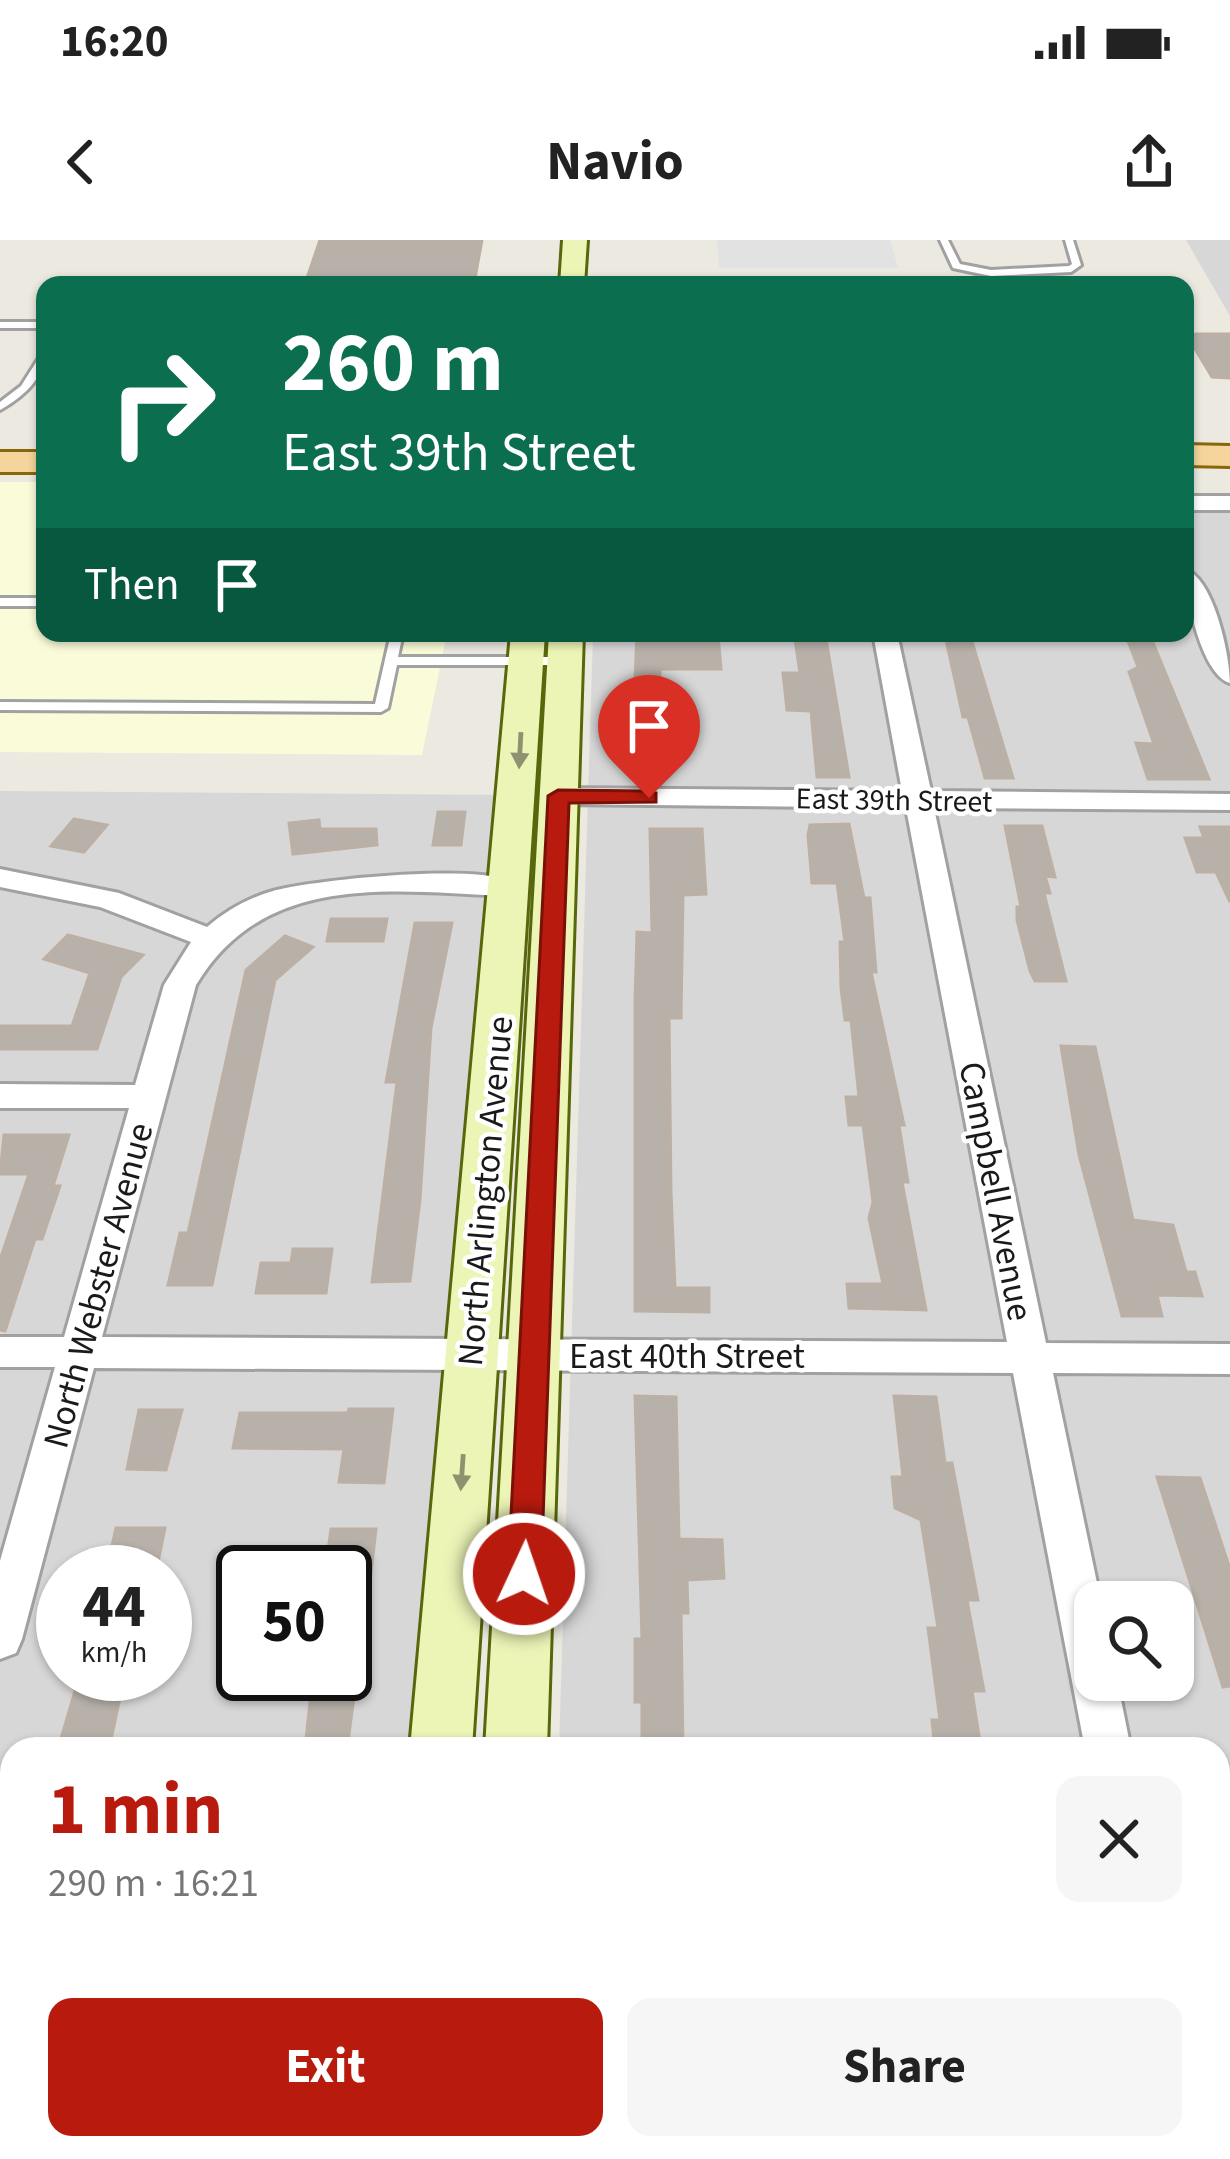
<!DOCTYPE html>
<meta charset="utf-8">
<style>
body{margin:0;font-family:"Source Sans 3",sans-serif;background:#f6f6f6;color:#222;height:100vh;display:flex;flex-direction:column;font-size:45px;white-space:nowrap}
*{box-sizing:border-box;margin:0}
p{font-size:39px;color:#767676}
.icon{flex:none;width:66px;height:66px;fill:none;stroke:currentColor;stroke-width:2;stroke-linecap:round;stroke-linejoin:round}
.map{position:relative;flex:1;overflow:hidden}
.side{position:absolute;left:0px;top:1497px;width:1230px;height:423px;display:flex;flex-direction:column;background:#fff;border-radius:36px 36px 0 0;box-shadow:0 3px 9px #0004}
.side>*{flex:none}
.hud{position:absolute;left:36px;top:36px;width:1158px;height:366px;border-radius:24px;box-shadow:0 3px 9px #0004;background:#0b6e4f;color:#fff;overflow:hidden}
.buttons{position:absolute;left:1074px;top:1341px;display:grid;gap:24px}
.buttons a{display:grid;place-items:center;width:120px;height:120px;border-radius:24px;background:#fff;box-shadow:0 3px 9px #0004;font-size:60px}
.speed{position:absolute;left:36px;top:1305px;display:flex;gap:24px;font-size:60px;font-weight:700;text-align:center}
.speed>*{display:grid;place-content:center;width:156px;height:156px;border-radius:50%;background:#fff;box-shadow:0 3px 9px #0004;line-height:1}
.speed small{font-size:30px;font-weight:400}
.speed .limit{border:6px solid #111;border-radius:18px;background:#fff;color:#111}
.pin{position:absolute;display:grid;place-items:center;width:102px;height:102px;color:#fff;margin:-123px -51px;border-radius:50% 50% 50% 0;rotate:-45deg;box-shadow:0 0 12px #0007}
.pin .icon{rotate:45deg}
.me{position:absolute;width:132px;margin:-66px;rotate:3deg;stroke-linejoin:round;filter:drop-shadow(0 0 9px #0008)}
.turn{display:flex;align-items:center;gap:42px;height:252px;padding:0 48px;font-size:54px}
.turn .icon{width:156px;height:156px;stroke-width:2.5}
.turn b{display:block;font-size:84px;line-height:102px}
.then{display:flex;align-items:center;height:114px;padding:0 48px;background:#0003;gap:24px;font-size:45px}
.round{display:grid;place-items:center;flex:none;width:126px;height:126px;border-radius:24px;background:#f6f6f6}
.head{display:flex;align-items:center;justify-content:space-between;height:204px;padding:0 48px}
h1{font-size:72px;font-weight:700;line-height:90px;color:#b81a0d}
.cta{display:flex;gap:24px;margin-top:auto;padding:24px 48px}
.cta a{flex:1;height:138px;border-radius:24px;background:#b81a0d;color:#fff;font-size:48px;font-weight:700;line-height:138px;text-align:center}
.cta a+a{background:#f6f6f6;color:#222}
.status{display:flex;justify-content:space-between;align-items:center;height:84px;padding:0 60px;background:#fff;direction:ltr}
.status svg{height:33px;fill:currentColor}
header{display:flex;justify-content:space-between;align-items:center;height:156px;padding:0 48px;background:#fff;font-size:54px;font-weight:700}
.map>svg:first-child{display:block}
.residential{fill:#d8d7d7;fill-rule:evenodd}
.education{fill:#fafcd9}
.parking{fill:#e2e2e2}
.building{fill:#b8b1aa;stroke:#bcb0a4;stroke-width:3}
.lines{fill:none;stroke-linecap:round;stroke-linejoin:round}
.lane-casing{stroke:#a1a1a1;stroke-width:6}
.street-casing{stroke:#a1a1a1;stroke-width:6}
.secondary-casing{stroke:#57670b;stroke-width:6}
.primary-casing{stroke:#87670a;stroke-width:6}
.lane{fill:#fff;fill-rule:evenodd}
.street{fill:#fff;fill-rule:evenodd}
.secondary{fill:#ecf4b6;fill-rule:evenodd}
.primary{fill:#f5d59c;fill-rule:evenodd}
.oneway{fill:#8e9270}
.route{fill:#b81a0d;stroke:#781108;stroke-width:3}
.labels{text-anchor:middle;stroke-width:9;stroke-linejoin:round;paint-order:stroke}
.far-street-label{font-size:30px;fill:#1a1a1a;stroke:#fff}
.street-label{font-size:36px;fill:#1a1a1a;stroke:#fff}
</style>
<div class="status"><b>16:20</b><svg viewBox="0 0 49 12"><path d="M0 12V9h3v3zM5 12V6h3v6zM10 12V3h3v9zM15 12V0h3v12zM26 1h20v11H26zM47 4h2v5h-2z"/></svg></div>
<header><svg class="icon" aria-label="back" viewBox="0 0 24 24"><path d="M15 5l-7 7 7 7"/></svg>Navio<svg class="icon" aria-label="share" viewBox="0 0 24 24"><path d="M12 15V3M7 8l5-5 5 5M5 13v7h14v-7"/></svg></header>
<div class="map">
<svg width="1230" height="1919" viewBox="0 0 1230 1919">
<rect width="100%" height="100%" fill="#ece9e0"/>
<path class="residential" d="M1186,0H1230V76Z
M1185,263L1230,264V1919H546L547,1908H1218V1509H559L593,393H1185ZM1095,1362H1173V1440H1095Z
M0,551L507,555L422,1509H12V1908H386L385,1919H0ZM63,1332H165V1434H63ZM243,1332H345V1434H243Z"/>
<path class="education" d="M0,242H45V393H447L422,515L0,512Z"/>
<path class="parking" d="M717,0H890L898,28H719Z"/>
<path class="building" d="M320,0H482L475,38H307Z
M1196,94H1230V138L1212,137L1188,97Z
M794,393H825L849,537H817L811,471L787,470L783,433H800Z
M1125,393H1149L1209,539H1148L1136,503L1154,504L1129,432L1138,427Z
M637,394L718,395L721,429H660L659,533H637L632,508Z
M945,395H970L1013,538H985L968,477H963Z
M438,572H465L461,605H433Z
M74,579L107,585L84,612L51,606Z
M319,580L320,589H376L377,605L293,614L289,583Z
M849,584L864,658H870L876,732H871L904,885H899L908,942H902L926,1070L849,1068L847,1044H883L869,978L873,962L863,885H849L846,857H859L851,780H845L841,748L840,702H845L837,643H812L808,595L810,585Z
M1005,586H1042L1055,637L1045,636L1050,653H1044L1066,741H1035L1030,731L1017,680V667H1021Z
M1200,587H1230V662L1216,632H1197L1185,598H1204Z
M650,589H702L706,654L683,655L681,778H669L671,952L675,1048H709V1072L635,1071V762L637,692L652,693Z
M331,679H387L383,701H327Z
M415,683H452L431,788L420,960L410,1041L372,1042L397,842H386Z
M68,695L143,715L121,737L97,809H0V786H72L90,733L44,719Z
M285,696L313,707L275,740L212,1045H168L180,993H188L246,730Z
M1061,806L1095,807L1133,980L1173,985L1186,1032H1195L1202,1056L1157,1055L1162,1076H1122L1079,915Z
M4,895H69L53,946H60L42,999H35L5,1091L0,1090V1020L29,934H0Z
M293,1009H332L326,1053H256L261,1023H291Z
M635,1156L676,1157L679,1299L722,1300L724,1338L687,1340L688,1373H681L683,1509H642V1462H635V1399H642Z
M894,1156L936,1157L945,1223H952L978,1360H967L984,1451H972L981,1509H935L932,1480H940L928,1388H938L921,1280L895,1268L892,1237H903Z
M349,1169H393L384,1243L339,1242L344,1209L233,1208L240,1173H348Z
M139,1170H182L166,1230L127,1229Z
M1157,1237L1200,1238L1230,1329V1446L1223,1447Z
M116,1288H165L156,1332H106Z
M331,1289H376L361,1420L345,1419V1332H325Z
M80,1434H125L109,1509H58Z
M313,1434H357L347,1509H305Z"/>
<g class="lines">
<g class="lane-casing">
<path id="lane" d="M940,0H948L960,24L991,30L1069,26L1072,24L1065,0H1073L1081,25L1071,32L991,36L953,28Z
M0,82H45V88H0Z
M45,112C45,139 21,158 0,170V162L21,146L42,113Z
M0,358H45V366H0Z
M391,393H403L398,417H564L570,421L564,425H397L388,468L381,472L0,470V462L375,464Z"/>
</g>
<g class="street-casing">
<path id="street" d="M1185,256H1230V270H1185Z
M1185,329C1214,339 1230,415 1230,443C1202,435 1185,356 1185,329Z
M873,393H897L931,551L1230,554V570L934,568L1046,1103L1230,1104V1134L1053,1133L1101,1362H1095V1440H1117L1131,1509H1085L1013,1133L94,1128L22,1399L16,1413L0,1419V1321L55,1127H0V1097H64L129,868H0V844L135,845L164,745L191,702L100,667L0,647V629L119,653L207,687C226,671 248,658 273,651C311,640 498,620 522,647L507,656C391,651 264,631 196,745L102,1097L1007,1102L906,568L558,564L544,556L558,548L902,551Z
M1160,1908H1214L1217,1919H1163Z"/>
</g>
<g class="secondary-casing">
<path id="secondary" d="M563,0H587L584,45H560Z
M511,393H545L472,1509H410Z
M549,393H583L547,1509H485Z
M375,1908H447L446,1919H374Z
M461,1908H533L532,1919H460Z"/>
</g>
<g class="primary-casing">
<path id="primary" d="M1185,205L1230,206V226L1185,225Z
M0,212H45V232H0Z"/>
</g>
<use href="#lane" class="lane"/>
<use href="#street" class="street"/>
<use href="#secondary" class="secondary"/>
<use href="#primary" class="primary"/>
</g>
<defs><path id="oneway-solid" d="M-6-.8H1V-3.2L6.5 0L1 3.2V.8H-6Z" transform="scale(3)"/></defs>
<g class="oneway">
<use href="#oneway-solid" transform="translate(520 510) rotate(93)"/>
<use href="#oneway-solid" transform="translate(462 1232) rotate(94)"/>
</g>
<path class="route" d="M649,551L656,553V562L569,563L541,1334L536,1344H513L508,1334L548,556L558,550Z"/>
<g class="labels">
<g class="far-street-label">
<text transform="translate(894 560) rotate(1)" y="10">East 39th Street</text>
</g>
<g class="street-label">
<text transform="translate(484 951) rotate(-85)" y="13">North Arlington Avenue</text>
<text transform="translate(997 951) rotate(79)" y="13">Campbell Avenue</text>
<text transform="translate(97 1045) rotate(-75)" y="13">North Webster Avenue</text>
<text x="687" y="1128">East 40th Street</text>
</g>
</g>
</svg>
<div class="buttons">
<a><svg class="icon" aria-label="search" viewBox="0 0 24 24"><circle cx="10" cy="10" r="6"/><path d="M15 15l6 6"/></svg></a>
</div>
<div class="speed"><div>44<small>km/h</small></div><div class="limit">50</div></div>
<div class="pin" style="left:649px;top:558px;background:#d93025"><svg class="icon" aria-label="arrive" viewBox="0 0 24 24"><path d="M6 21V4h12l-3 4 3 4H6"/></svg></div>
<svg class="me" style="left:524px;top:1334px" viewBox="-20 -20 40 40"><circle r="17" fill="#b81a0d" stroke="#fff" stroke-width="3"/><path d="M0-11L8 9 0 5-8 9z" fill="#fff"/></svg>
<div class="hud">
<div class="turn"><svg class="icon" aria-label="right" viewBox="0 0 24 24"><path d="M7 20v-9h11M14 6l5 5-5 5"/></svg><div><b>260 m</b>East 39th Street</div></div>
<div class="then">Then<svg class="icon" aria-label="arrive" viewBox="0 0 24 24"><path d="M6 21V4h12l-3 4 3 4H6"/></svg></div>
</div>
<section class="side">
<div class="head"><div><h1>1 min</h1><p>290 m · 16:21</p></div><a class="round"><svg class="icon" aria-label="close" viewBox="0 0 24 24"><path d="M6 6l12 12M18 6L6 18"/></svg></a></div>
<div class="cta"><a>Exit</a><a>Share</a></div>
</section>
</div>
